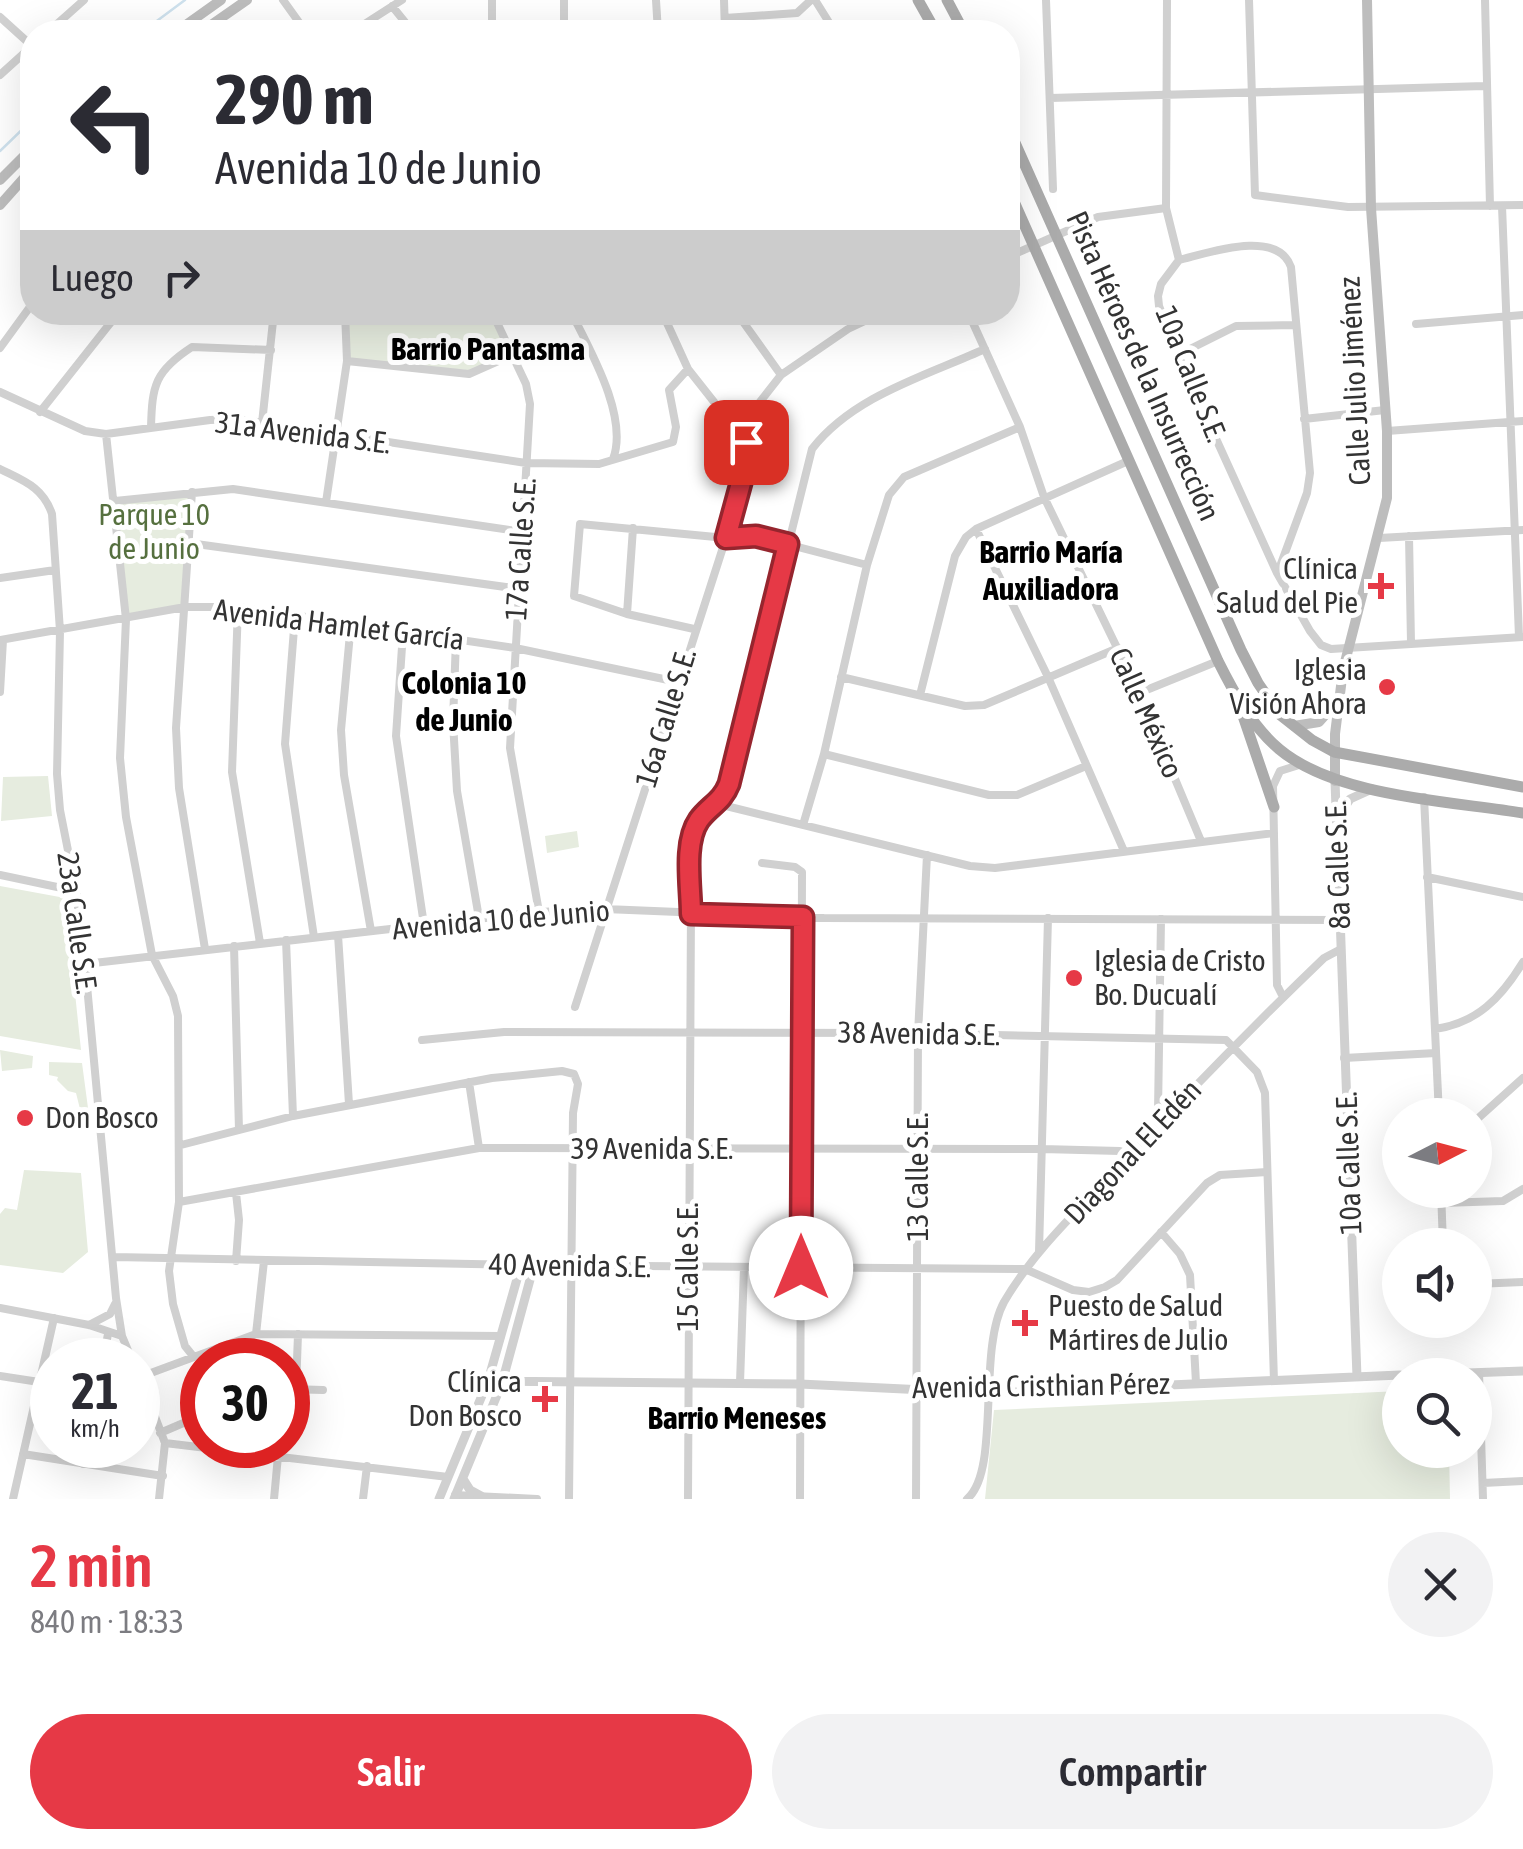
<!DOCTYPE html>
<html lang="es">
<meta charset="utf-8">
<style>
body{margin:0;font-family:"Asap Condensed",sans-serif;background:#f2f2f3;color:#2b2b33;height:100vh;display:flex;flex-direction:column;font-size:38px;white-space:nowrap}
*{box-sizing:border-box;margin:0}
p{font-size:32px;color:#7c7c81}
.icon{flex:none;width:55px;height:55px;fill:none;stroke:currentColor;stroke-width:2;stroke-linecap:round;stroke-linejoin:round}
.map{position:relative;height:1499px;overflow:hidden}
.sheet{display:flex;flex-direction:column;background:#fff;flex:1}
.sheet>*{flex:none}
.guide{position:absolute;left:20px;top:20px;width:1000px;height:305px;border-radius:40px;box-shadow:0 10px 40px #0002;background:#fff;color:#2b2b33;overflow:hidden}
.needle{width:65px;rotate:84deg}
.controls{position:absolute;left:1382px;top:1098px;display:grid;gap:20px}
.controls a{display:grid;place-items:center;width:110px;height:110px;border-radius:50%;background:#fff;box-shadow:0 10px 40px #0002;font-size:50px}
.speed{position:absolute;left:30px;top:1338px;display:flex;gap:20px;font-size:50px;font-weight:700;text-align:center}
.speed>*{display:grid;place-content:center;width:130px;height:130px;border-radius:50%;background:#fff;box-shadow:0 10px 40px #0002;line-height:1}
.speed small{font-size:25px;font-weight:400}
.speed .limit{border:15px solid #d22;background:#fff;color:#111}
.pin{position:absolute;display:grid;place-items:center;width:85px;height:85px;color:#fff;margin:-42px;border-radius:20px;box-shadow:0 5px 15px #0006}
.me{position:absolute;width:110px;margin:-55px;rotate:0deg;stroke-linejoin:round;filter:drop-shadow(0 0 8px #0008)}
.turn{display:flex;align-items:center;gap:35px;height:210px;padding:0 30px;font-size:45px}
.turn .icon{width:130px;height:130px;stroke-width:2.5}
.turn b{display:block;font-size:70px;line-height:85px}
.then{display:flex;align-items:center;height:95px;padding:0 30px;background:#0003;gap:20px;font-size:38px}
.round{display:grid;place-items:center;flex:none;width:105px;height:105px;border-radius:52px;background:#f2f2f3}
.summary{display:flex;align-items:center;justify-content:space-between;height:170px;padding:0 30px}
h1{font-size:60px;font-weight:600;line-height:75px;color:#e63946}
.cta{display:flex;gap:20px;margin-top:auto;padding:20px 30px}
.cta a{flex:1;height:115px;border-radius:60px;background:#e63946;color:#fff;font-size:40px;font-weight:600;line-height:115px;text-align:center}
.cta a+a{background:#f2f2f3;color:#2b2b33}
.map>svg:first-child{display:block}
.green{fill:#e6ecdf}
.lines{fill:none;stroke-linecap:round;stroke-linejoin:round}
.stream{stroke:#cfe2ee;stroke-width:2.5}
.minor{stroke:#d0d0d0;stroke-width:8}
.tertiary{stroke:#d0d0d0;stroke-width:9}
.secondary{stroke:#bdbdbd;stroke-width:10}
.primary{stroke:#ababab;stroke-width:11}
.route-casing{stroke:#96252e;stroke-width:25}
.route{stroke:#e63946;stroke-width:18}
.poi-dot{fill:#e63946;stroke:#fff;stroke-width:4}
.labels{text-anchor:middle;stroke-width:10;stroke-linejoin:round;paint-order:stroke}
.street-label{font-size:30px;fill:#333;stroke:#fff}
.park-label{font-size:30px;fill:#56703f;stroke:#fff}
.poi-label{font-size:30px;fill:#333;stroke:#fff;text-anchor:end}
.neighbourhood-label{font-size:32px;font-weight:bold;fill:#000;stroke:#fff}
</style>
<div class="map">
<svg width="1523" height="1499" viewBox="0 0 1523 1499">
<rect width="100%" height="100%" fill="#fff"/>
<path class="green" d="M345,313H492L510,356L480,371L347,361Z
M192,492L185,607L126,619L115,501Z
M48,776L52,816L1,821L3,777Z
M577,831L579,847L547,853L545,836Z
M0,886L65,898L81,1050L0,1036Z
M0,1050L33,1056L32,1068L2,1071Z
M49,1062L82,1063L88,1108L80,1109L76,1093L68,1091L57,1080L58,1077L49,1075Z
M24,1170L81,1173L88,1252L63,1273L0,1265V1214L5,1208L17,1210Z
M1400,1391V1450H1449L1450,1499H985L994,1410Z"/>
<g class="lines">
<path class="stream" d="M142,32L185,0
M0,151L32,120"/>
<path class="minor" d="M283,0L306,32
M492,0V32
M656,0L658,32
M724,0L725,32
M815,0L835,32
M1046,0L1053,189
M1167,0L1166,208L1179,260
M1249,0L1255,195L1348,207L1523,205
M1485,0L1490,206
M392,6L413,32
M0,17L32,46
M725,18L797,13L811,0
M48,32L84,0
M352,32L402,0
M564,32V0
M0,75L32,46
M1050,98L1485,86
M1502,206L1519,637
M1008,257L1098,217L1166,208
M1179,260L1161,284L1158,296L1159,306L1178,355L1277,573L1310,631L1321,645L1331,649L1523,637
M1179,260C1208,253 1277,228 1291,267L1310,473L1307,493L1278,572
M492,312L526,384L530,404L510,748L539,912
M571,312C590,350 629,417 613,459
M736,312L781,375
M968,312L1020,427L1044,497L1139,693L1201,841
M1416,324L1523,315
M0,348L32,304
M1178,355L1236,326L1294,325
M347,361L469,374L510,356
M0,392L85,431L106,434L210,420L237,419L526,463L599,464L673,442L676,427L669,390L688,369
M40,412L119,312
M1304,419L1385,410
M262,423L274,312
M151,428C152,385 155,371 192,347L271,350
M737,431L781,375L848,329L884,312
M1387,431L1523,421
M106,434L126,619L120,758L126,817L152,955L173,996L178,1016L179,1202L169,1271L173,1304L185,1346L193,1356
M0,469C24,481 43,487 52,514L60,631L57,774L60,810L76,891L85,964L116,1298L122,1336L132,1360
M192,492L176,728L179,788L205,949
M115,501L233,489L523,532
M326,502L347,361L345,312
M976,529L1048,677L1124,851
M1409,536L1411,643
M1379,538L1523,530
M189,543L520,589
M0,578L55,570
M238,607L232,772L260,943
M627,614L633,528
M295,616L285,744L314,937
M351,623L341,730L344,775L371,931
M694,629L627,614L574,596L580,524L726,538L756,536L867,565
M403,632L396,736L424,925
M456,639L453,722L457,791L479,918
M0,640L185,607H238L515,648L678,682
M841,677L965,706L984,705L1118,648
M0,692L3,640
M1139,693L1218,661
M920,695L955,556L966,537L976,529L1128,461
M824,754L989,795H1017L1086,766
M1424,797L1439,1115
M718,804L970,866L995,868L1274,833
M803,825L824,754L867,565L889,495L904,477L1020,427
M762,863L795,867L802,872L800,1499
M0,875L76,891
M1427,877L1523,897
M1161,919L1158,1112L1161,1120
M338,935L349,1104
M286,940L293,1116
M234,946L239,1130
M85,964L539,912L605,909L824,918L1340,920
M1283,997L1277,985L1273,786L1280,771L1299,765
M575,1007L726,538L749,451L737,431L688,369L662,312
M1435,1029C1477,1023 1501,998 1523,962
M422,1040L504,1032L906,1033L1226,1040L1257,1072L1265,1093L1274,1381
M1344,1058L1436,1053
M469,1082L479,1148
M1475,1121L1523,1078
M181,1145L293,1116L492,1078L562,1071L574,1074L578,1084L573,1113L569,1499
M1441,1190L1443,1245
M179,1202L479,1148L1042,1149L1120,1151L1129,1156
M1442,1203L1503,1201L1523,1189
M1161,1232L1180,1254L1190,1275L1196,1383
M1039,1252L1048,918
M114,1257L521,1265L1025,1269L1073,1290L1089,1292L1105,1287L1117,1280L1207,1183L1220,1175L1267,1172
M236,1261L239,1220L236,1193
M1475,1284L1523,1282
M0,1308L89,1325L122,1336
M89,1325L110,1314L115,1304
M256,1334L264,1261
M103,1360L108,1334
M138,1372L165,1443L159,1499
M1479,1373L1483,1499
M0,1376L39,1382
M140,1377L256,1334L501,1336
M740,1383L744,1267
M288,1389L323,1390
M296,1389L298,1334
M160,1433L202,1415
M165,1443L448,1477
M23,1454L163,1476
M83,1464L87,1445
M1483,1483L1523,1481
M455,1495L537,1499
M13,1499L54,1318
M274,1499L278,1456
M363,1499L367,1466
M688,1499L691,904C691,879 685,844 698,822C707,806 722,804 729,784L812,449C853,396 925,376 985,349
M916,1499L918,1034L927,855
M967,1499C1001,1471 977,1351 1004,1302C1032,1254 1073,1215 1111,1175C1180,1101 1251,1028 1324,958L1341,949"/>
<path class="tertiary" d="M1335,781L1357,1377
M1339,816L1350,799L1372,789
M1411,1375L1523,1371
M488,1381L800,1384L987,1393L1400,1375
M463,1479L470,1490L481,1496
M439,1499L488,1381L521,1265
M454,1499L502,1383L534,1265"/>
<path class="secondary" d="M176,32L221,0
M201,32L247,0
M0,180L32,148
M0,205L32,169
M1294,726L1319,722L1335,704
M1335,781V734L1343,670L1387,498V431L1371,208L1367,0"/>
<path class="primary" d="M918,0L936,32
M947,0L964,32
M1008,127L1241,650L1258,683L1279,714L1312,740L1334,752L1523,787
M1008,188L1218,661C1234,693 1252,726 1279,749C1336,797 1451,801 1523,813
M1241,710L1274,807"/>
</g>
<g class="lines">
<g class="route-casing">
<path id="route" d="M746,442L747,461L726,538L756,536L788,544L729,784C722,802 709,806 699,820C683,843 691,887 691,914L803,917L801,1268"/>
</g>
<use href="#route" class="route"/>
</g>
<g class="poi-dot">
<path d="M1376 571h10v10h10v10h-10v10h-10v-10h-10v-10h10z"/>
<circle cx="1387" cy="687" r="10"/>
<circle cx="1074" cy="978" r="10"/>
<circle cx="25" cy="1118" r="10"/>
<path d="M1020 1308h10v10h10v10h-10v10h-10v-10h-10v-10h10z"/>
<path d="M540 1384h10v10h10v10h-10v10h-10v-10h-10v-10h10z"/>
</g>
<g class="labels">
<g class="street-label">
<text transform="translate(1143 366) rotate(66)" y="10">Pista Héroes de la Insurrección</text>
<text transform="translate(1191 374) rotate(68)" y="10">10a Calle S.E.</text>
<text transform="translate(1355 381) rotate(-93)" y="10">Calle Julio Jiménez</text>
<text transform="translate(303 433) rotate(7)" y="10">31a Avenida S.E.</text>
<text transform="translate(521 549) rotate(-86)" y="10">17a Calle S.E.</text>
<text transform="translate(339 625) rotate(7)" y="10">Avenida Hamlet García</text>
<text transform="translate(1146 713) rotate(66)" y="10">Calle México</text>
<text transform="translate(666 718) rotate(-73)" y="10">16a Calle S.E.</text>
<text transform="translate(1338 865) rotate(-92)" y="10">8a Calle S.E.</text>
<text transform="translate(501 920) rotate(-5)" y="10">Avenida 10 de Junio</text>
<text transform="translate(77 923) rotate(82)" y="10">23a Calle S.E.</text>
<text transform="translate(919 1034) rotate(1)" y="10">38 Avenida S.E.</text>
<text x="652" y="1159">39 Avenida S.E.</text>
<text transform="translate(1133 1152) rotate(-47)" y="10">Diagonal El Edén</text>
<text transform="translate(1349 1163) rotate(-92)" y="10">10a Calle S.E.</text>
<text transform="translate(918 1177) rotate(-90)" y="10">13 Calle S.E.</text>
<text transform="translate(570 1266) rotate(1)" y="10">40 Avenida S.E.</text>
<text transform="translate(688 1267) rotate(-90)" y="10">15 Calle S.E.</text>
<text transform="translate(1041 1386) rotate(-1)" y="10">Avenida Cristhian Pérez</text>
</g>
<g class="park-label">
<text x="154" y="525">Parque 10<tspan x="154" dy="34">de Junio</tspan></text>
</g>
<g class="poi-label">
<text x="1358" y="579">Clínica<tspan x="1358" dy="34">Salud del Pie</tspan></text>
<text x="1367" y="680">Iglesia<tspan x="1367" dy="34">Visión Ahora</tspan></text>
<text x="1094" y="971" text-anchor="start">Iglesia de Cristo<tspan x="1094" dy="34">Bo. Ducualí</tspan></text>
<text x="45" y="1128" text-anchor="start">Don Bosco</text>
<text x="1048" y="1316" text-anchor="start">Puesto de Salud<tspan x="1048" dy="34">Mártires de Julio</tspan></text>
<text x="522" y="1392">Clínica<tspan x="522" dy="34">Don Bosco</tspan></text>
</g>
<g class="neighbourhood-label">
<text x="488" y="360">Barrio Pantasma</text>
<text x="1051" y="563">Barrio María<tspan x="1051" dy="37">Auxiliadora</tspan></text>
<text x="464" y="694">Colonia 10<tspan x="464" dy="37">de Junio</tspan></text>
<text x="737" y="1429">Barrio Meneses</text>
</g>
</g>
</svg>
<div class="controls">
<a><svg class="needle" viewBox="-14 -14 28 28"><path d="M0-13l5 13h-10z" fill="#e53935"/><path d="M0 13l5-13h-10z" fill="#7c7c81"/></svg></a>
<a><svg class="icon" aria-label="sound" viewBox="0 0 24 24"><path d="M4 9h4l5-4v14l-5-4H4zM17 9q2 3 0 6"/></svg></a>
<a><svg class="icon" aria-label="search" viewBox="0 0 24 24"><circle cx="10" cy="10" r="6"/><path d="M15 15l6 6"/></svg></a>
</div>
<div class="speed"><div>21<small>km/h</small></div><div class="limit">30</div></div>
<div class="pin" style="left:746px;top:442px;background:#d93025"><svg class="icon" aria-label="arrive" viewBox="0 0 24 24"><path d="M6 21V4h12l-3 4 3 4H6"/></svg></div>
<svg class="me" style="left:801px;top:1268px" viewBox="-20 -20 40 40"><circle r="19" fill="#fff"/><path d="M0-13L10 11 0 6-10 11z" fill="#e63946"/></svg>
<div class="guide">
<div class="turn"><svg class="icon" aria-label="left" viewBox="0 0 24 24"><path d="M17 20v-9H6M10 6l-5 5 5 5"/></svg><div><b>290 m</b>Avenida 10 de Junio</div></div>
<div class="then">Luego<svg class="icon" aria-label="right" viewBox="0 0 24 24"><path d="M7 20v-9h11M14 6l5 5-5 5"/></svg></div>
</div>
</div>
<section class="sheet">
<div class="summary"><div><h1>2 min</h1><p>840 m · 18:33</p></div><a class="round"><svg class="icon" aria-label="close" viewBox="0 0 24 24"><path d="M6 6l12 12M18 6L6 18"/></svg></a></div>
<div class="cta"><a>Salir</a><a>Compartir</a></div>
</section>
